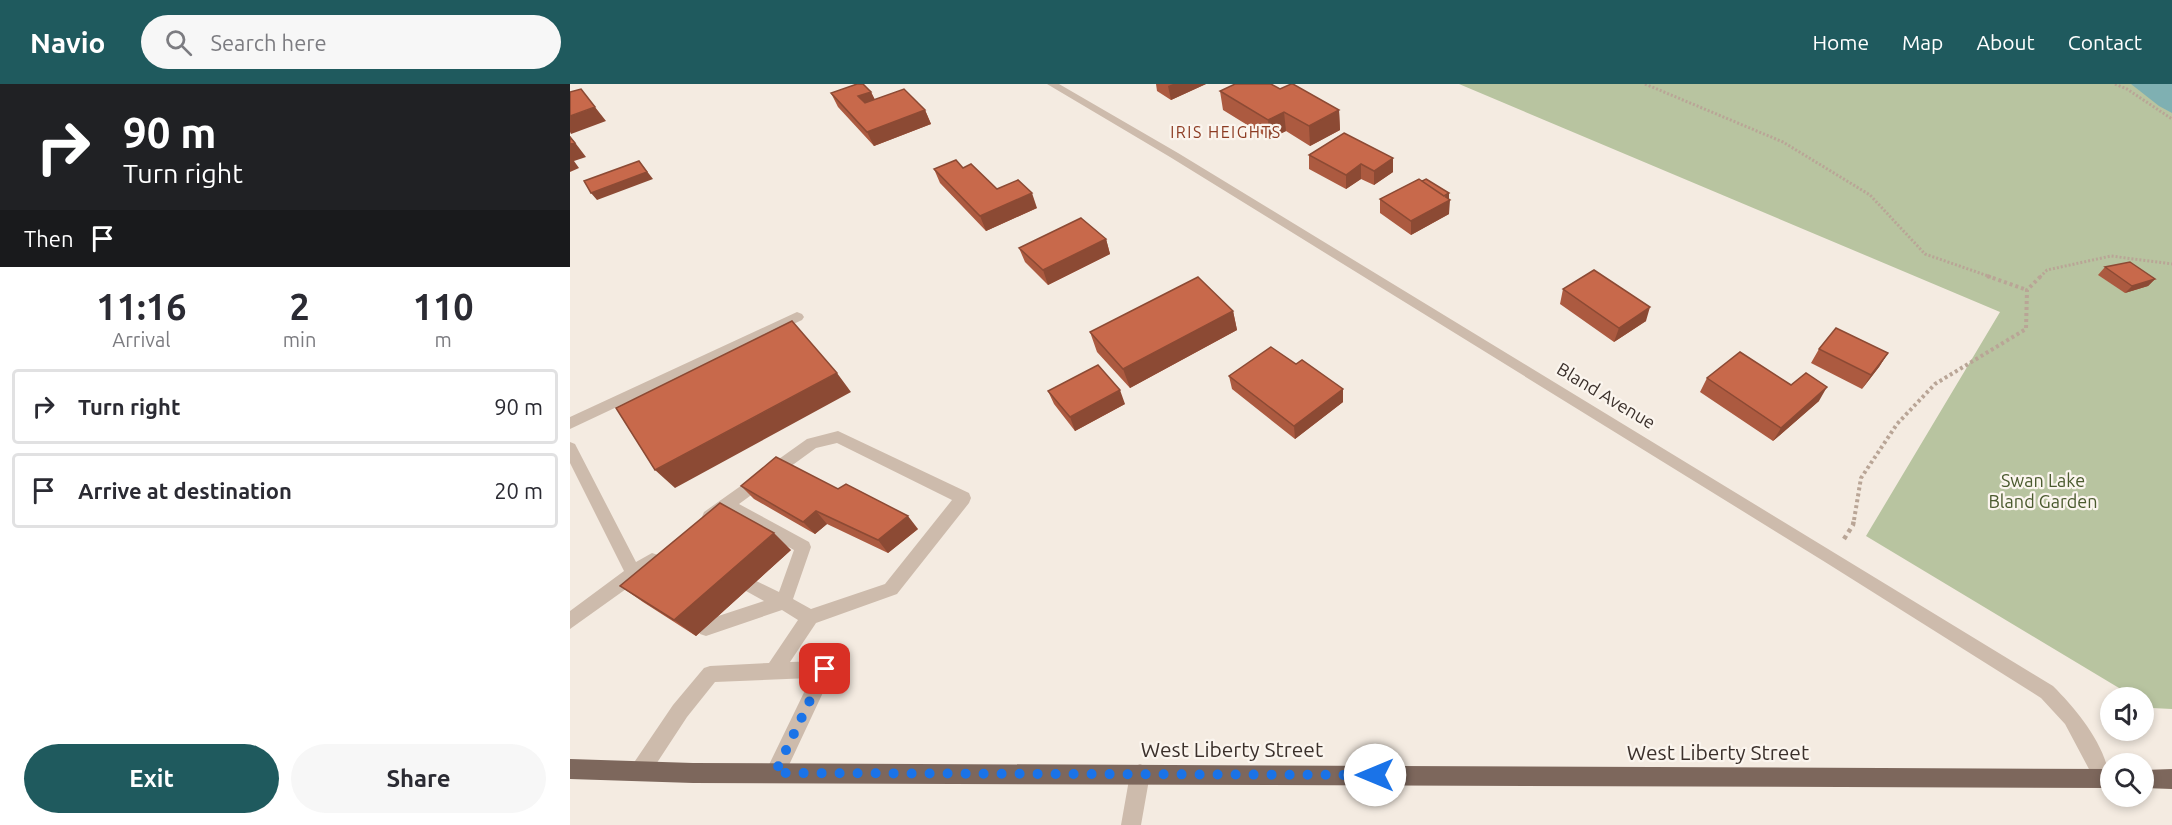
<!DOCTYPE html>
<style>
body{margin:0;font-family:Ubuntu,sans-serif;background:#f7f7f7;color:#2b2b33;height:100vh;display:flex;flex-direction:column;font-size:22px;white-space:nowrap}
*{box-sizing:border-box;margin:0}
p{font-size:20px;color:#7c7c81}
.icon{flex:none;width:33px;height:33px;fill:none;stroke:currentColor;stroke-width:2;stroke-linecap:round;stroke-linejoin:round}
.map{position:relative;flex:1;overflow:hidden}
.panel{display:flex;flex-direction:column;background:#fff;width:570px}
.panel>*{flex:none}
.guide{background:#202124;color:#fff;overflow:hidden}
.fabs{position:absolute;left:1530px;top:603px;display:grid;gap:12px}
.fabs a{display:grid;place-items:center;width:54px;height:54px;border-radius:50%;background:#fff;box-shadow:0 3px 9px #0003;font-size:30px}
.pin{position:absolute;display:grid;place-items:center;width:51px;height:51px;color:#fff;margin:-26px;border-radius:12px;box-shadow:0 3px 9px #0006}
.me{position:absolute;width:66px;margin:-33px;rotate:270deg;stroke-linejoin:round;filter:drop-shadow(0 0 4px #0008)}
.turn{display:flex;align-items:center;gap:21px;height:126px;padding:0 24px;font-size:27px}
.turn .icon{width:78px;height:78px;stroke-width:2.5}
.turn b{display:block;font-size:42px;line-height:51px}
.then{display:flex;align-items:center;height:57px;padding:0 24px;background:#0003;gap:12px;font-size:22px}
.eta{display:flex;justify-content:space-evenly;align-items:center;height:102px;text-align:center}
.eta b{font-size:36px;font-weight:700;line-height:42px}
.action{display:flex;gap:12px;margin-top:auto;padding:12px 24px}
.action a{flex:1;height:69px;border-radius:36px;background:#1f5a5e;color:#fff;font-size:24px;font-weight:700;line-height:69px;text-align:center}
.action a+a{background:#f7f7f7;color:#2b2b33}
ul{padding:0;list-style:none}
li{display:flex;align-items:center;gap:18px;height:75px;margin:0 12px 9px;padding:0 12px;border:3px solid #e1e1e2;border-radius:6px}
li div{flex:1}
li b{display:block;font-size:22px}
li em{font-style:normal}
header{display:flex;align-items:center;gap:36px;box-sizing:border-box;height:84px;padding:0 30px;background:#1f5a5e;color:#fff}
header strong{font-size:28px}
nav{display:flex;gap:33px;margin-inline-start:auto;font-size:21px}
.search{width:420px;height:54px;background:#f7f7f7;display:flex;align-items:center;gap:15px;box-sizing:border-box;padding:0 21px;border-radius:33px;color:#7c7c81;font-size:22px}
main{display:flex;flex:1;min-height:0}
.map>svg:first-child{display:block}
.green{fill:#b8c4a0}
.water{fill:#7fb0b2}
.lines{fill:none;stroke-linecap:round;stroke-linejoin:round}
.path-far2{stroke:#b9a596;stroke-width:3;stroke-dasharray:2 2;stroke-linecap:butt}
.path-far1{stroke:#b9a596;stroke-width:4;stroke-dasharray:3 3;stroke-linecap:butt}
.path{stroke:#b9a596;stroke-width:4.5;stroke-dasharray:4 4;stroke-linecap:butt}
.minor{fill:#cdbbac;fill-rule:evenodd}
.major{fill:#7d675c;fill-rule:evenodd}
.wall{fill:#ac5a40}
.shaded-wall{fill:#8c4a34}
.building{fill:#c8694b;stroke:#8c4a34;stroke-width:1.5}
.route{stroke:#1a73e8;stroke-width:10;stroke-dasharray:0 18}
.labels{text-anchor:middle;stroke-width:4.5;stroke-linejoin:round;paint-order:stroke}
.far-neighbourhood-label{font-size:16px;letter-spacing:1.5px;fill:#8c3b22;stroke:#fbf5ee}
.street-label{font-size:18px;fill:#3b302b;stroke:#fbf5ee}
.park-label{font-size:18px;fill:#4a5a2e;stroke:#fbf5ee}
.near-street-label{font-size:21px;fill:#3b302b;stroke:#fbf5ee}
</style>
<header>
<strong>Navio</strong>
<div class="search"><svg class="icon" aria-label="search" viewBox="0 0 24 24"><circle cx="10" cy="10" r="6"/><path d="M15 15l6 6"/></svg>Search here</div>
<nav><a>Home</a><a>Map</a><a>About</a><a>Contact</a></nav>
</header>
<main>
<section class="panel">
<div class="guide">
<div class="turn"><svg class="icon" aria-label="right" viewBox="0 0 24 24"><path d="M7 20v-9h11M14 6l5 5-5 5"/></svg><div><b>90 m</b>Turn right</div></div>
<div class="then">Then<svg class="icon" aria-label="arrive" viewBox="0 0 24 24"><path d="M6 21V4h12l-3 4 3 4H6"/></svg></div>
</div>
<div class="eta">
<div><b>11:16</b><p>Arrival</p></div>
<div><b>2</b><p>min</p></div>
<div><b>110</b><p>m</p></div>
</div>
<ul>
<li><svg class="icon" aria-label="right" viewBox="0 0 24 24"><path d="M7 20v-9h11M14 6l5 5-5 5"/></svg><div><b>Turn right</b></div><em>90 m</em></li>
<li><svg class="icon" aria-label="arrive" viewBox="0 0 24 24"><path d="M6 21V4h12l-3 4 3 4H6"/></svg><div><b>Arrive at destination</b></div><em>20 m</em></li>
</ul>
<div class="action"><a>Exit</a><a>Share</a></div>
</section>
<div class="map">
<svg width="1602" height="741" viewBox="0 0 1602 741">
<rect width="100%" height="100%" fill="#f4ebe1"/>
<path class="green" d="M889,0H1602V625L1582,624L1574,619V614L1564,613L1296,452L1430,228Z"/>
<path class="water" d="M1561,0H1602V29L1589,22Z"/>
<g class="lines">
<path class="path-far2" d="M1075,0L1213,58L1300,111L1355,170L1421,193
M1545,0L1557,5L1602,35
M1470,193L1477,186L1541,172L1602,180"/>
<path class="path-far1" d="M1417,192L1457,206
M1284,436L1291,394L1327,340L1365,300L1456,245L1457,206L1471,192"/>
<path class="path" d="M1274,455L1283,441L1284,435"/>
<path class="minor" d="M477,0H489L608,69L1483,602C1508,627 1540,666 1540,702L1535,705L1528,702L1495,640L1471,614L1255,478L600,73Z
M227,228L232,230L234,233L232,236L0,345V333Z
M268,347L399,409L401,414L399,419L327,510L246,539L220,578L255,577L261,579L264,585L212,696L205,699L198,696L195,689L241,594L145,598L117,633L77,694L70,697L63,694L60,687L63,680L103,621L134,584L140,582L199,579L228,536L212,526L136,552L130,550L127,544L130,538L194,517L176,507L174,502L176,497L182,495L209,508L224,466L157,429C150,435 144,441 134,438L132,433L134,428L237,355ZM267,359L382,416L315,500L241,525L223,515L241,463L239,458L169,420L246,364Z
M0,358L5,360L66,478L82,469L88,471L90,476L88,481L76,490L79,496L77,501L71,503L63,500L0,545V527L54,487L0,379Z
M570,680L577,683L580,690L571,741H551L560,690L563,683Z"/>
<path class="major" d="M0,675L123,679L1540,685V704L123,699L0,695Z
M1602,685V705L1574,704V686Z"/>
</g>
<path class="wall" d="M586,0H636L601,16L587,7Z
M710,5L769,26L770,46L740,62L716,47L700,55L653,26L650,7Z
M301,8L305,16L355,26L361,40L304,62L268,23L261,9Z
M739,71L823,74V88L804,101L791,95L776,105L739,85Z
M393,84L427,105L467,124L416,147L370,99L364,85Z
M810,115H879V130L841,151L810,129Z
M536,155L540,170L478,201L455,178L449,164Z
M1535,183L1585,195L1578,202L1555,209L1528,191Z
M993,205L1076,237L1044,258L990,220Z
M663,227L667,246L560,304L527,268L520,248Z
M1249,265L1318,269L1309,283L1292,305L1241,279Z
M726,280L773,305V318L725,355L662,305L659,292Z
M1137,294L1221,301L1249,317L1203,357L1130,308Z
M478,307L555,320L505,347L484,320Z
M171,402L348,445L318,469L257,440L245,450L184,415Z
M221,466L126,552L73,518L50,502Z"/>
<path class="shaded-wall" d="M603,0H636L601,16L598,2Z
M301,8L308,22L295,26L288,12Z
M25,23L36,37L1,50L0,48V32Z
M355,26L361,40L304,62L297,48Z
M769,26L770,46L740,62L739,42Z
M714,28L716,47L700,55L698,36Z
M0,52L16,73L4,77L9,84L0,88Z
M823,74V88L804,101V87Z
M69,77L83,95L27,116L21,109Z
M791,80V95L776,105V91Z
M462,109L467,124L416,147L410,132Z
M879,109V116H880L879,130L841,151V137Z
M536,155L540,170L478,201L473,186Z
M1585,195L1578,202L1555,209L1562,202Z
M1080,223L1076,237L1044,258L1049,244Z
M663,227L667,246L560,304L553,285Z
M1318,269L1309,283L1292,305L1301,291Z
M267,289L281,308L105,404L85,386Z
M1257,303L1249,317L1203,357L1211,344Z
M773,305V318L725,355L724,342Z
M550,306L555,320L505,347L500,333Z
M246,427L257,440L245,450L233,438Z
M338,432L348,445L318,469L308,456Z
M204,449L221,466L126,552L104,536Z"/>
<path class="building" d="M287,0H293L301,8L288,12L295,19L334,5L355,26L297,48L261,9Z
M665,0H701L710,5L721,0H723L769,26L739,42L714,28L698,36L650,7Z
M11,5L25,23L0,32V8Z
M774,49L823,74L804,87L791,80L776,91L739,71Z
M0,53L5,59L0,60Z
M386,76L393,84L401,80L427,105L448,96L462,109L410,132L364,85Z
M69,77L77,88L21,109L14,97Z
M849,95L880,116L841,137L810,115Z
M856,95L879,109L874,112L852,97Z
M511,134L536,155L473,186L449,164Z
M1560,178L1585,195L1562,202L1535,183Z
M1024,186L1080,223L1049,244L993,205Z
M628,193L663,227L553,285L520,248Z
M222,237L267,289L85,386L46,324Z
M1266,244L1318,269L1301,291L1249,265Z
M701,263L726,280L732,276L773,305L724,342L659,292Z
M1170,268L1221,301L1236,289L1257,303L1211,344L1137,294Z
M528,281L550,306L500,333L478,307Z
M206,373L268,405L276,400L338,432L308,456L246,427L233,438L171,402Z
M150,419L204,449L104,536L50,502Z"/>
<g class="lines">
<path class="route" d="M255,585L205,689L805,691"/>
</g>
<g class="labels">
<g class="far-neighbourhood-label">
<text x="656" y="54">IRIS HEIGHTS</text>
</g>
<g class="street-label">
<text transform="translate(1036 312) rotate(31)" y="6">Bland Avenue</text>
</g>
<g class="park-label">
<text x="1473" y="403">Swan Lake<tspan x="1473" dy="21">Bland Garden</tspan></text>
</g>
<g class="near-street-label">
<text x="662" y="673">West Liberty Street</text>
<text x="1148" y="676">West Liberty Street</text>
</g>
</g>
</svg>
<div class="fabs">
<a><svg class="icon" aria-label="sound" viewBox="0 0 24 24"><path d="M4 9h4l5-4v14l-5-4H4zM17 9q2 3 0 6"/></svg></a>
<a><svg class="icon" aria-label="search" viewBox="0 0 24 24"><circle cx="10" cy="10" r="6"/><path d="M15 15l6 6"/></svg></a>
</div>
<div class="pin" style="left:255px;top:585px;background:#d93025"><svg class="icon" aria-label="arrive" viewBox="0 0 24 24"><path d="M6 21V4h12l-3 4 3 4H6"/></svg></div>
<svg class="me" style="left:805px;top:691px" viewBox="-20 -20 40 40"><circle r="19" fill="#fff"/><path d="M0-13L10 11 0 6-10 11z" fill="#1a73e8"/></svg>
</div>
</main>
